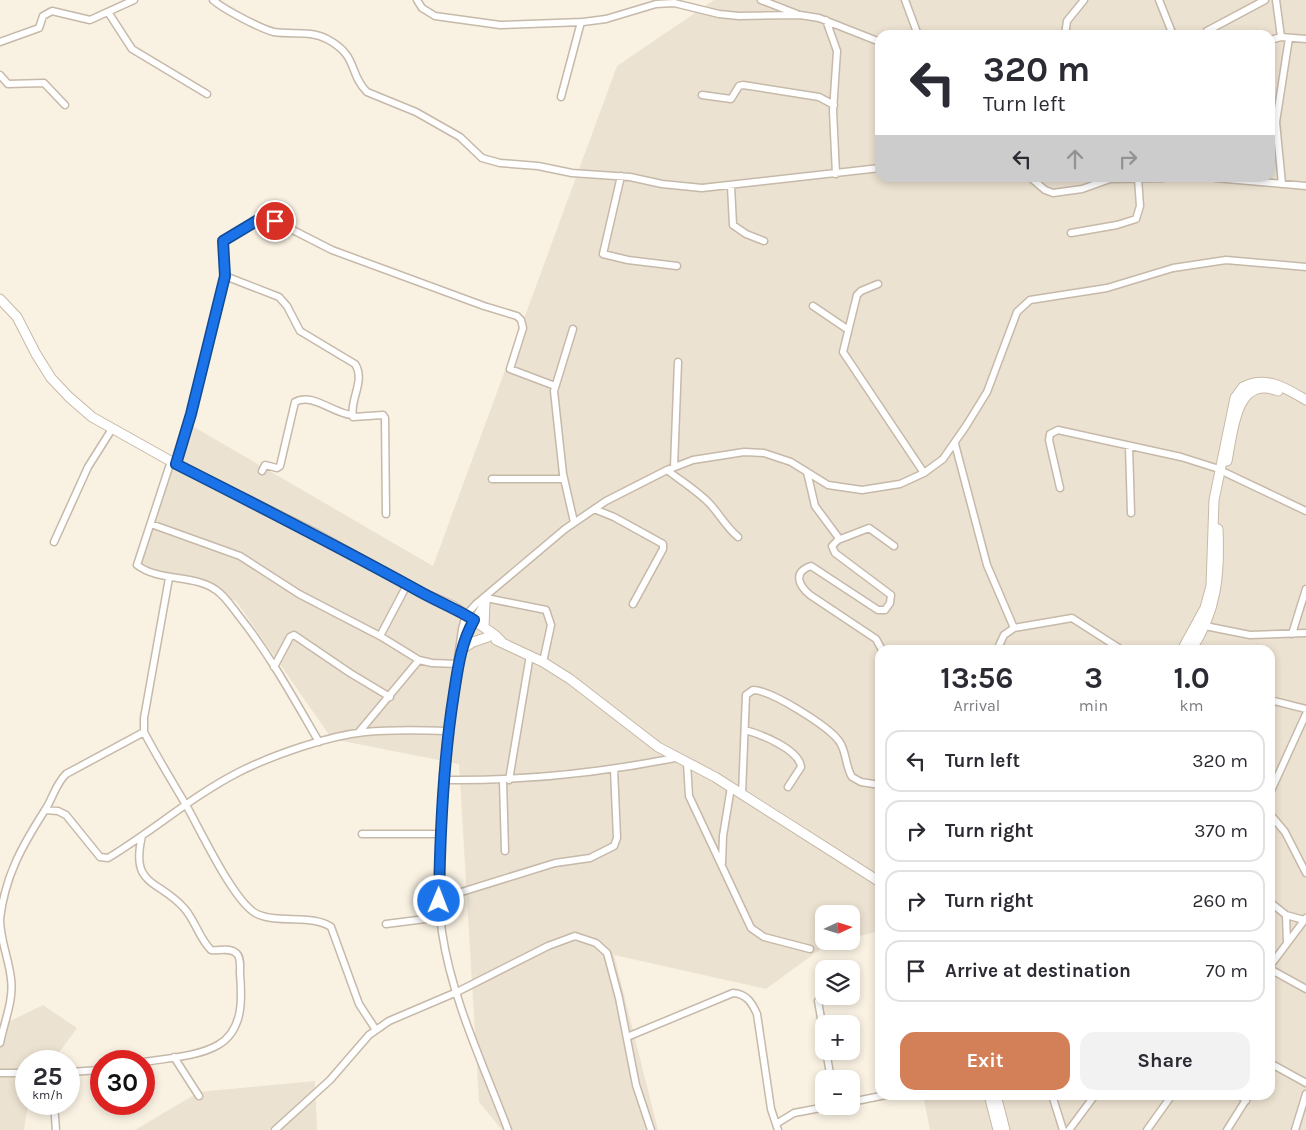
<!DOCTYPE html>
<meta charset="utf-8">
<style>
body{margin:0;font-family:Karla,sans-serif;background:#f2f2f3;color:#2b2b33;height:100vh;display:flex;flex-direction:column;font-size:19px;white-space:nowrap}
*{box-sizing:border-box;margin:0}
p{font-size:16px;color:#7c7c81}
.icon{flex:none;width:28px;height:28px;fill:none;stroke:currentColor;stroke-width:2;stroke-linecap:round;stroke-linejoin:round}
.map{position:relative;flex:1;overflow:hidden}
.details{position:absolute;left:875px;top:645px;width:400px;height:455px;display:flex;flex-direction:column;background:#fff;border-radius:15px;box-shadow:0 2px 8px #0003}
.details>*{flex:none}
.top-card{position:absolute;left:875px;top:30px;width:400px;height:152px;border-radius:15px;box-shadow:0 2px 8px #0003;background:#fff;color:#2b2b33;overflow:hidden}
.needle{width:32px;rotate:86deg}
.tools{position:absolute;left:815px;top:905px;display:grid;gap:10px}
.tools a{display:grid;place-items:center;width:45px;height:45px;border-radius:10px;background:#fff;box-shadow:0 2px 8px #0003;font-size:25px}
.speed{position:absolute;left:15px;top:1050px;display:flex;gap:10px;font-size:25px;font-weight:700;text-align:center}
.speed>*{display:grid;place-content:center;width:65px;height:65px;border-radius:50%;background:#fff;box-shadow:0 2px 8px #0003;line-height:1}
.speed small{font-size:12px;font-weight:400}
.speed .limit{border:8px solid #d22;background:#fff;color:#111}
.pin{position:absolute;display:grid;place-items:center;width:42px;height:42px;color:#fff;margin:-21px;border:2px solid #fff;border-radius:50%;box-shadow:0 1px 5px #0007}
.me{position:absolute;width:55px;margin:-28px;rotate:1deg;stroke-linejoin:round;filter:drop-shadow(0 0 4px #0008)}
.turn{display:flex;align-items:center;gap:18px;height:105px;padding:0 25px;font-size:22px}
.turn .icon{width:65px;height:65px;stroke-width:2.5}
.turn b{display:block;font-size:35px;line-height:42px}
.lanes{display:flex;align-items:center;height:48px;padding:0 25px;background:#0003;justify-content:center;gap:25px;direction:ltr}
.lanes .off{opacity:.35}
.eta{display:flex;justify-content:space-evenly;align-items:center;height:85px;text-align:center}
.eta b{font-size:30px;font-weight:700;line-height:35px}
.primary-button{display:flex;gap:10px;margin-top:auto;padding:10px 25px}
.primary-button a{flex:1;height:58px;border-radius:15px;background:#d37f58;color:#fff;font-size:20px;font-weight:700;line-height:58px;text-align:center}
.primary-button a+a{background:#f2f2f3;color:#2b2b33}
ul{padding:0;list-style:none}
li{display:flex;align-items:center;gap:15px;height:62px;margin:0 10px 8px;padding:0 15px;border:2px solid #e1e1e2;border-radius:15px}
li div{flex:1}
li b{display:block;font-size:19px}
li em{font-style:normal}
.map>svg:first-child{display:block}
.residential{fill:#ece2d1;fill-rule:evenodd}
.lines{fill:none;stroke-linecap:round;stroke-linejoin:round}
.street-casing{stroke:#c6b9a9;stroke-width:9}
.secondary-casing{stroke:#c8b9a7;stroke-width:11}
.street{stroke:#fff;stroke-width:6}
.secondary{stroke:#fff;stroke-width:9}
.route-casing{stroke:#114b97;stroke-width:12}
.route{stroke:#1a73e8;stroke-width:9}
</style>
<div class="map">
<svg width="1306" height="1130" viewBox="0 0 1306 1130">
<rect width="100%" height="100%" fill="#f9f2e3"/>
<path class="residential" d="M714,0H1306V1130H930L923,1095H1270V650H880V931L851,938V914H824V941H838L829,943L766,989L614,955L658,1130H502L479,1102L459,764L332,739L236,601L135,561L187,423L433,566L617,66ZM880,35H1270V178H880Z
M43,1005L77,1028L53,1061H26L28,1104L24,1130H0V1026Z
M315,1081L317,1130H135L199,1092Z"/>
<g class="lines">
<g class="street-casing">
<path id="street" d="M213,0C223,9 261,29 274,32C292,35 310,30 327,39C359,56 348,73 367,92L416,112L460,137L482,158L500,163L538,166L572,173L630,177L662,184L702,188L880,168
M417,0L422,8L435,16L500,25L583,22L606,19L656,4L674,3L719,14L739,16L800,15L819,18L880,42
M761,0L797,14
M905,0L918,35
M1159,0L1173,35
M1276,0L1281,37
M108,12L132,49L207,94
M826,20L837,51L833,111L836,174
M1207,31L1265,0
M1065,35L1067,21L1084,0
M1270,40L1281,37L1306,39
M0,42L39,28L43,16L52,11L90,20L134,0
M0,75L8,84L44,83L65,105
M702,95L731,99L739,86L743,85L819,97L834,105
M561,97L581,22
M621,176L603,254L628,260L677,266
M1031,178L1045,190L1053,193L1082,189L1110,179L1164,178
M1215,178L1306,186
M1282,184L1276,122L1289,38
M731,186L733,225L746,234L764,241
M1071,233L1117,225L1136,219L1140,206L1138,178
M225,276L279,297L287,306L300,331L355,364C366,381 349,400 353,417L383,415L385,418L386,514
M878,284L861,291L857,295L843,352L924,473
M813,306L847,329
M573,329L554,391L563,474L574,522
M955,444L987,565L1014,628L1004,635L997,650
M1129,446L1131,513
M171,461L137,565C159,582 194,574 216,590C225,596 232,607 239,616C270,655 294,699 319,742
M176,464L191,414L225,276L223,241L264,218L275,221L332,250L484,306L517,316L521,320L523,328L510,369L555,386
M674,467L678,362
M667,470C681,481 698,491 710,504C720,515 726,527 738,537
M262,471L265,465L277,468L280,466L295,402C312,392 334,414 352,415
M807,472L815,506L838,537V540L832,546L835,553L891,595L890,603L885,610H878L811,566C793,572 798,585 810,595L876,639L882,650
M1224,472L1306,511
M492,479H564
M1060,488L1049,440L1050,434L1058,430L1181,457L1219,469
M594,509L614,517L663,544V549L633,604
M151,524L240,556L299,594L380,636L419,660L432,663L458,664
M838,540L869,528L894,546
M54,542L88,467L112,429
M169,578L144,718V732C157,757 172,781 186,805C200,829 234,903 257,914C279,924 313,914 331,927L359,1004L376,1030
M486,598L546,610L551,625L543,662
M1205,626L1250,635L1306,633
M1014,628L1072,618L1122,650
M1292,634L1306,589
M380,636L407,585
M462,650L471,625L484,603
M274,667L290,637L294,635L350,673L390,697
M1270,700L1306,709
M745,730C760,734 799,749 801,767L788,787
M359,732L419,660
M687,763L689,796L751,928L764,937L810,949
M445,780C523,781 599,773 675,758
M509,780L530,655
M503,781L505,851
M1270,793L1306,714
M742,794L746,695L753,690C771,690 828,726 839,741C847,752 845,766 852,777L861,782L880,785
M45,810L58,811L66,815L100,857L108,858C153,831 192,796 239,772C273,755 327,736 365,732C393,729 421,730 449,731
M1270,814L1285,832L1306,873
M362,834H440
M142,836C130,887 158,879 184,908C195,920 199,938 211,950C219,951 231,947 237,954C241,958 240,967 240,973C242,998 244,1030 218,1045C197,1057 167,1058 144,1062
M722,863L723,836L731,787
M439,899L555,863L590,858L614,846L617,838L614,769
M1270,902L1286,915L1304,920
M1286,915L1287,943
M386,924L441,917
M1270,966L1306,918
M1270,969L1306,989
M818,1001L824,1035
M627,1037L733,993C747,994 752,1003 757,1014L771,1109L778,1130
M0,1043C4,1022 14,1000 11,979C9,959 0,940 0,919C5,876 22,846 45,810C53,798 55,785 66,774L144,732
M826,1051L831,1079
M174,1057L199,1096
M1270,1063L1306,1083
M69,1072L101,1070
M0,1073H26
M1052,1095L1063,1130
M1240,1095L1246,1101
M851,1102L886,1095
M54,1104L56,1130
M776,1124L794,1113L831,1106
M275,1130L330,1080L369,1035L389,1021L457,992L548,946L575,936L596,943L607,953L619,998L636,1085L651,1130
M508,1130C484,1066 452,1000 442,932C436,887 440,840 444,795C448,739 454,684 462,629L466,615L476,604L565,529L606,501L667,470L693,460L744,452L764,453L791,462L828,485L862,490L900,484L924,473L943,459L966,426L987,392L1017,312L1030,300L1107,288L1173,268L1226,260L1306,267
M1069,1130L1095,1095
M1147,1130L1172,1095
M1227,1130L1249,1095
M1295,1130L1306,1094"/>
</g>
<g class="secondary-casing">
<path id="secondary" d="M0,299L17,317L36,354L51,378L69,397L92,417L174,463L316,534L418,591L453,606L495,635L501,641
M1227,461C1233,433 1235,374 1278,391
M484,627L485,602
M496,640L543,662L570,679L658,747L715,777L880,882
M462,649L473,642L488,637
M1182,650L1205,608L1211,586L1214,500L1235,398L1243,387C1266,375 1286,388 1306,400
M1191,650C1217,612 1220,573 1218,529
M989,1095L998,1130
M996,1095L1005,1130"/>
</g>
<use href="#street" class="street"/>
<use href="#secondary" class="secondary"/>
</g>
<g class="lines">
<g class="route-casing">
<path id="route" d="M275,221L266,218L258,220L223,241L225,276L191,414L176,464C257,505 337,546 417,590C436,601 455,608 474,620C461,643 458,667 454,693C443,761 440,832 439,901"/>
</g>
<use href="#route" class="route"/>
</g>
</svg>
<div class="tools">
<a><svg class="needle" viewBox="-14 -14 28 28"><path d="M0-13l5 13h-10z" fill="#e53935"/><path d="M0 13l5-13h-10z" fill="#7c7c81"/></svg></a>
<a><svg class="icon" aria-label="layers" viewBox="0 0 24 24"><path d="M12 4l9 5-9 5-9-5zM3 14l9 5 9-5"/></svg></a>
<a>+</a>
<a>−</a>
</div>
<div class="speed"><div>25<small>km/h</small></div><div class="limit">30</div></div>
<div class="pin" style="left:275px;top:221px;background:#d93025"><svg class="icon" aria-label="arrive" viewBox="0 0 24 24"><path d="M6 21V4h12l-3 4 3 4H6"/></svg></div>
<svg class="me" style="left:439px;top:901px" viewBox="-20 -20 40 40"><circle r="17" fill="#1a73e8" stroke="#fff" stroke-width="3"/><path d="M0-11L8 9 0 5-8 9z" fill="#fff"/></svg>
<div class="top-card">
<div class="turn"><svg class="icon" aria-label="left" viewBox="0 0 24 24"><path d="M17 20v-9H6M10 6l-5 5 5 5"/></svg><div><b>320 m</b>Turn left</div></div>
<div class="lanes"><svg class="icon" aria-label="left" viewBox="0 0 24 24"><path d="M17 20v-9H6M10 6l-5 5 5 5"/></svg><svg class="icon off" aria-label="ahead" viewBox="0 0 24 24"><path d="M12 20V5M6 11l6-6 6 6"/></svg><svg class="icon off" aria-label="right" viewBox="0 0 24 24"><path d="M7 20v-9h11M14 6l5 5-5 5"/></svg></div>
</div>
<section class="details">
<div class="eta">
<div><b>13:56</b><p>Arrival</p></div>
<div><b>3</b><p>min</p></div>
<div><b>1.0</b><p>km</p></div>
</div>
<ul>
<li><svg class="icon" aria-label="left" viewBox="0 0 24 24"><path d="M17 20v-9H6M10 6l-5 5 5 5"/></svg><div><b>Turn left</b></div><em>320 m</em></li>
<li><svg class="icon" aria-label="right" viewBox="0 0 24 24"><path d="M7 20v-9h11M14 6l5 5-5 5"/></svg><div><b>Turn right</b></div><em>370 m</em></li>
<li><svg class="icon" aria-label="right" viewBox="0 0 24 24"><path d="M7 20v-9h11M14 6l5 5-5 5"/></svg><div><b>Turn right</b></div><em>260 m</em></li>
<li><svg class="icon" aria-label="arrive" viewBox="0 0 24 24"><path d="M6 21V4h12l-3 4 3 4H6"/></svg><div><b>Arrive at destination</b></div><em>70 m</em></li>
</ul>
<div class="primary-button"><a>Exit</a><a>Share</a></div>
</section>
</div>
